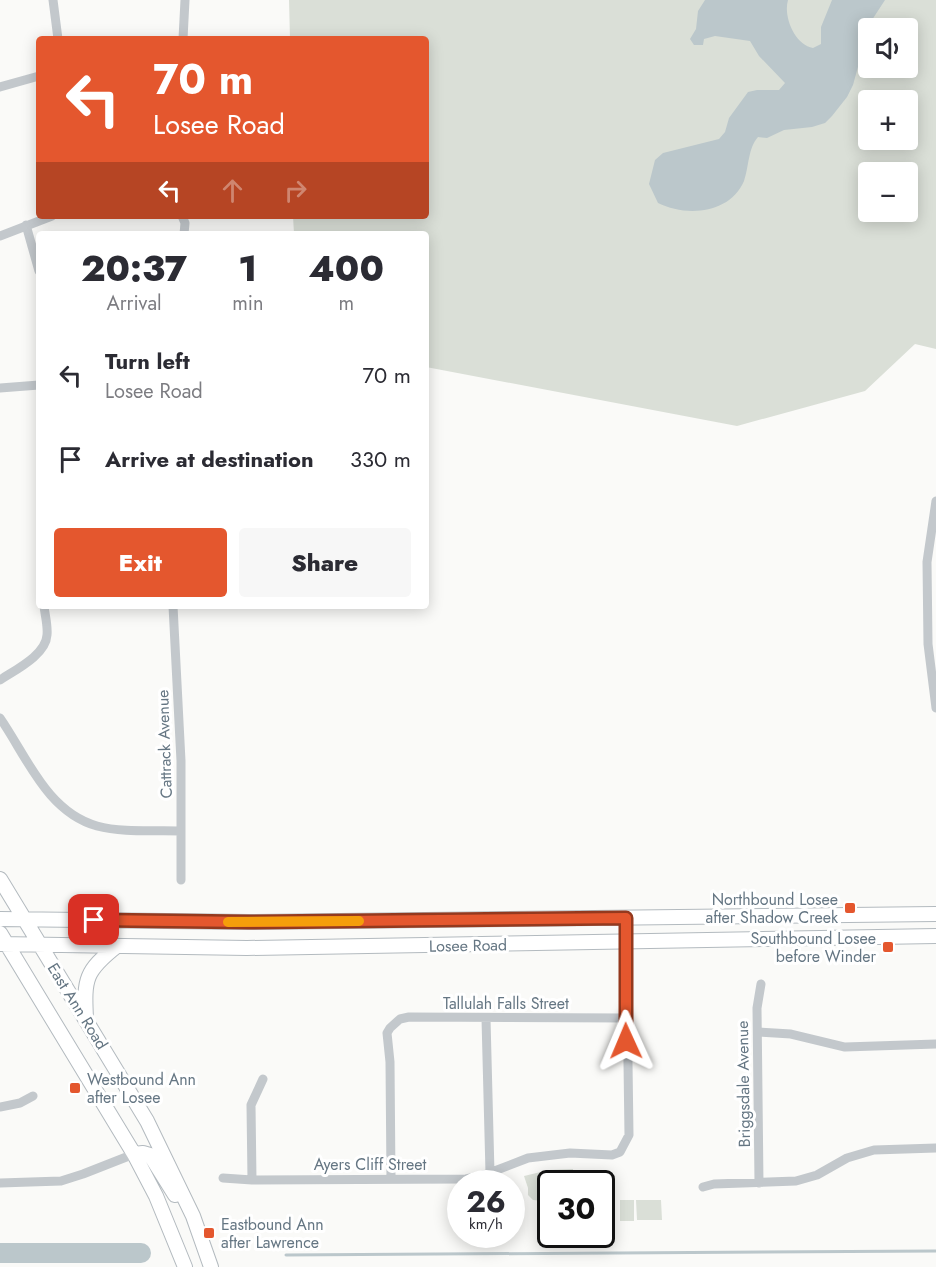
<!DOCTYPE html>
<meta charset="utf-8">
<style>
body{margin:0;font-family:Jost,sans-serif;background:#f7f7f7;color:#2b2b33;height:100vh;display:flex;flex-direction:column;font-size:22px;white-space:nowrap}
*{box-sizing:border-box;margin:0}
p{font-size:20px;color:#7c7c81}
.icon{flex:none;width:33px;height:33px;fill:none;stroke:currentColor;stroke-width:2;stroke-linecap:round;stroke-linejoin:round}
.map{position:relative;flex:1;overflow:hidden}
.drawer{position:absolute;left:36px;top:231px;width:393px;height:378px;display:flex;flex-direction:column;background:#fff;border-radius:6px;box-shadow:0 3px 15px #0003}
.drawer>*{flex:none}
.banner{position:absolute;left:36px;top:36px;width:393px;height:183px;border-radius:6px;box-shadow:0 3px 15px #0003;background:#e4572e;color:#fff;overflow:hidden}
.buttons{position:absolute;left:858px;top:18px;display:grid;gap:12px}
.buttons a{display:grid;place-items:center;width:60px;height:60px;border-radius:6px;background:#fff;box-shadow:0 3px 15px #0003;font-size:30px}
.speed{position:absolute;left:447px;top:1170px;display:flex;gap:12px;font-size:30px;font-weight:700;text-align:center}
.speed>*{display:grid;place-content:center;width:78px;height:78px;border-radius:50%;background:#fff;box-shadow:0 3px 15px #0003;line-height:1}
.speed small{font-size:15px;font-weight:400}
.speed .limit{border:3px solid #111;border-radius:9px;background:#fff;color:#111}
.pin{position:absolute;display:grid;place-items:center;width:51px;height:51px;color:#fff;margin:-26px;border-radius:12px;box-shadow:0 3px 9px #0006}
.me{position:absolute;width:66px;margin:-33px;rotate:359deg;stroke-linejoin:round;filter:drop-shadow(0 0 4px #0008)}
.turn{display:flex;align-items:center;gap:21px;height:126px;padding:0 18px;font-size:27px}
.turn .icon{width:78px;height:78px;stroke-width:2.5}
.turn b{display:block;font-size:42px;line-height:51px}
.lanes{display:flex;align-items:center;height:57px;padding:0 18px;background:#0003;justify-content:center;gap:30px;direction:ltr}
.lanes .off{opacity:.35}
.eta{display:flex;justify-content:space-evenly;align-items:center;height:102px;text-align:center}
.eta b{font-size:36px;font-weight:800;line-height:42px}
.primary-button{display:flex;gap:12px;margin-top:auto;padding:12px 18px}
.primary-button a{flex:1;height:69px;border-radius:6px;background:#e4572e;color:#fff;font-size:24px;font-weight:800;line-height:69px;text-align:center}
.primary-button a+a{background:#f7f7f7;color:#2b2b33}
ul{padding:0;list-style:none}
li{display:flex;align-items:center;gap:18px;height:84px;padding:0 18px}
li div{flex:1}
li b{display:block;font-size:22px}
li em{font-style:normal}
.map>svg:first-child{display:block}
.green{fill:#dadfd7;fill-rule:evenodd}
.water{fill:#bbc7cb}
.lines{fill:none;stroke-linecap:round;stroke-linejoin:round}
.stream{stroke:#bbc7cb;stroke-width:3}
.river{stroke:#bbc7cb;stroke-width:20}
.secondary-casing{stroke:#b3babf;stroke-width:16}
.minor{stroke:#c3c8cc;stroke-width:9}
.secondary{stroke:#fff;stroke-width:14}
.route-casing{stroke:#94391e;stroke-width:15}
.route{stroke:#e4572e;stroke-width:10}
.slow{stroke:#f59e0b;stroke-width:10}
.poi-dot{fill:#e4572e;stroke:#fff;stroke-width:2}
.labels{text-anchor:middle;stroke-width:6;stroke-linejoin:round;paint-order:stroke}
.street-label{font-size:16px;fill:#657683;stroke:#fff}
.poi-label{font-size:16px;fill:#657683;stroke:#fff;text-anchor:end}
</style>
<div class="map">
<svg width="936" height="1267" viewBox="0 0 936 1267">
<rect width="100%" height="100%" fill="#fafaf8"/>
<path class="green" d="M289,0H936V349L915,344L865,391L737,426L426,367V234H294L293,216H426V39H290ZM868,28H908V68H868ZM868,100H908V140H868ZM868,172H908V212H868Z
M573,1169V1179L563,1183L550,1184V1211H545L543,1201L533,1200L528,1195V1188L524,1176L549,1170Z
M620,1200H634V1221H620Z
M636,1200H661L662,1220H637Z"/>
<path class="water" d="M705,0H788C783,17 795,45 813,48L821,44V27L832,0H885L870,23L853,85L847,97L832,116L825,123L812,127L784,130L767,138L758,137C748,148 749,167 744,181C730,214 686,217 658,203L649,184L655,160L663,153L719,139L725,132L729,118L748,92L757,90H779L785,83L759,56L750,41L715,36L704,39L703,45H694L690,39L696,29L698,11Z"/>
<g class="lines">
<path class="stream" d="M286,1255L936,1251"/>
<path class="river" d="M0,1253H141"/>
<g class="secondary-casing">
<path id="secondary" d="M0,879L147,1121L193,1216L211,1267
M0,919L249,922L936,914
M0,933L134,1154L156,1196L185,1267
M0,944L247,948L936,936
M86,1018C84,979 85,971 117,946
M134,1154L143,1153L150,1155L175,1195"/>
</g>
<path class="minor" d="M53,0L58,39
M183,39L185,0
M0,87L39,76
M182,216L185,223L184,234
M26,225L39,271
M0,236L52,216
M0,388L39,385
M936,501L927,562L928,644L936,708
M173,606L181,761V880
M0,680C15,670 46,655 47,635C48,626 45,615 44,606
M0,718C27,757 47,812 97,826C123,833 153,830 181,831
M486,1019L490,1173
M758,1032L791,1034L845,1047L936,1044
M0,1107L20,1103L33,1096
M223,1178L252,1180L466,1179L484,1175L528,1158L570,1153L612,1155L620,1152L629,1135L626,918
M391,1179L390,1062L387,1033L390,1028L400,1019L409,1017L626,1018
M252,1180L251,1105L263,1079
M0,1183L61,1181L83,1174L134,1154
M759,1183L757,1008L761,984
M703,1187L714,1184L796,1181L817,1175L847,1158L874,1150L936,1148"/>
<use href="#secondary" class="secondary"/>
</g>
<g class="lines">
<g class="route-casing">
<path id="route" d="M94,920L249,922L626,918V1041"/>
</g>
<use href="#route" class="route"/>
<path class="slow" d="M228,922L359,921"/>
</g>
<g class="poi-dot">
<rect x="844" y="902" width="12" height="12" rx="3"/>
<rect x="882" y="941" width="12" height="12" rx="3"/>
<rect x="69" y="1082" width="12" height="12" rx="3"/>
<rect x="203" y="1227" width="12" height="12" rx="3"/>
</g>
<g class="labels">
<g class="street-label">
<text transform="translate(164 744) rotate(-92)" y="6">Cattrack Avenue</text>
<text transform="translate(468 945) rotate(-1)" y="6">Losee Road</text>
<text x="506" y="1009">Tallulah Falls Street</text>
<text transform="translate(78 1006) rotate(58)" y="6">East Ann Road</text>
<text transform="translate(743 1084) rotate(-91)" y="6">Briggsdale Avenue</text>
<text x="370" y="1170">Ayers Cliff Street</text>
</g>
<g class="poi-label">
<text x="838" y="905">Northbound Losee<tspan x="838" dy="18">after Shadow Creek</tspan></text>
<text x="876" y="944">Southbound Losee<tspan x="876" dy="18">before Winder</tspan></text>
<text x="87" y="1085" text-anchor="start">Westbound Ann<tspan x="87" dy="18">after Losee</tspan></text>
<text x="221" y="1230" text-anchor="start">Eastbound Ann<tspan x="221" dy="18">after Lawrence</tspan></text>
</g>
</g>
</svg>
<div class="buttons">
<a><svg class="icon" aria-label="sound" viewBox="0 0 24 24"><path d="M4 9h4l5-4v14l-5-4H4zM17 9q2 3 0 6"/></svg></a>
<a>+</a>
<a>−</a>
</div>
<div class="speed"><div>26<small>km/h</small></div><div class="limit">30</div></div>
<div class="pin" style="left:94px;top:920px;background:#d93025"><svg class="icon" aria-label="arrive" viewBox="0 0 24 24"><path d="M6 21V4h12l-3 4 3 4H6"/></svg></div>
<svg class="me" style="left:626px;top:1041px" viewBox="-20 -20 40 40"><path d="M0-17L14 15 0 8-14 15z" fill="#e4572e" stroke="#fff" stroke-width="4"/></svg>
<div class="banner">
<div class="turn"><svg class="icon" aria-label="left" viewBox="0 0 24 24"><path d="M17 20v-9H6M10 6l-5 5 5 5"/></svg><div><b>70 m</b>Losee Road</div></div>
<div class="lanes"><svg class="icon" aria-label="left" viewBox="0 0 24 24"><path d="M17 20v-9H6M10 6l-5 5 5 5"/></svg><svg class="icon off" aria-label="ahead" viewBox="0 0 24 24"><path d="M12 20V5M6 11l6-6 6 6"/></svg><svg class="icon off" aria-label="right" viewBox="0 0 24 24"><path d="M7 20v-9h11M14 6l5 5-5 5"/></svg></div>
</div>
<section class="drawer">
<div class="eta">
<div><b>20:37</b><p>Arrival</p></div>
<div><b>1</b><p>min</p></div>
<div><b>400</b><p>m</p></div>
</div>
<ul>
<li><svg class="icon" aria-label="left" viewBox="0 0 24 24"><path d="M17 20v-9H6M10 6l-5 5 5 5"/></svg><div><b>Turn left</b><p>Losee Road</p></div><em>70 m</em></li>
<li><svg class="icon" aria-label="arrive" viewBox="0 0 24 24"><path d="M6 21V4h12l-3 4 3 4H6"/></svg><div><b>Arrive at destination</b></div><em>330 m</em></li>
</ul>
<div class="primary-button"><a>Exit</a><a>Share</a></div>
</section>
</div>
